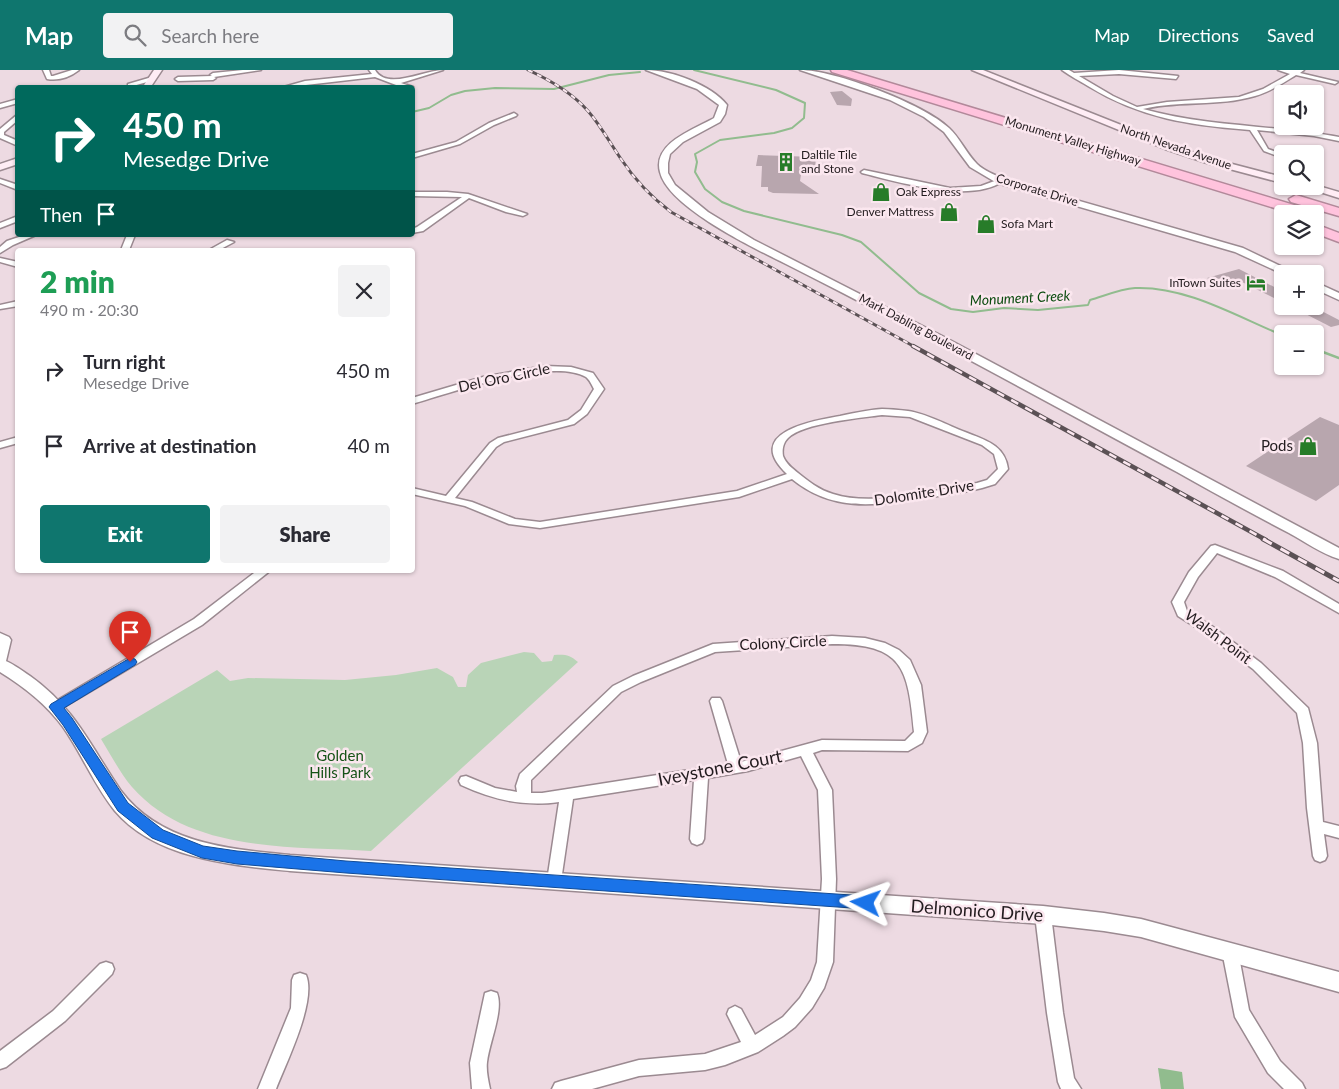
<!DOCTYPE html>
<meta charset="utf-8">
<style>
body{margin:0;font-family:Lato,sans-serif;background:#f2f2f3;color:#2b2b33;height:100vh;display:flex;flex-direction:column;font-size:19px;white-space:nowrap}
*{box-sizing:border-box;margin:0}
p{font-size:16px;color:#7c7c81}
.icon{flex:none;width:28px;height:28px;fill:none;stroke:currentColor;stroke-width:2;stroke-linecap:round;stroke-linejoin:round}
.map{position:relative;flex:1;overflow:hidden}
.drawer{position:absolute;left:15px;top:178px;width:400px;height:325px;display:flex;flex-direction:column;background:#fff;border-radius:5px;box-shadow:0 1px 4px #0004}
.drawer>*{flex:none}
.banner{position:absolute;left:15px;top:15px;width:400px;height:152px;border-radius:5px;box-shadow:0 1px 4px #0004;background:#00695c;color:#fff;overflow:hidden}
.controls{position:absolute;left:1274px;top:15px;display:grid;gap:10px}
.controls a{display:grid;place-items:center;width:50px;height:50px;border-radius:5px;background:#fff;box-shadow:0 1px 4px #0004;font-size:25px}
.pin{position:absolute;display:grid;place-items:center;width:42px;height:42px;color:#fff;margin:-51px -21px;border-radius:50% 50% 50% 0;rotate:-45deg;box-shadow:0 0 5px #0007}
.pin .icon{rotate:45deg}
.me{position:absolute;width:55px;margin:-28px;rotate:274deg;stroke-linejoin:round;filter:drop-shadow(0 0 4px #0008)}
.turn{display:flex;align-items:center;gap:18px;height:105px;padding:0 25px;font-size:22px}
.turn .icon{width:65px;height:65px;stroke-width:2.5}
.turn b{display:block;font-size:35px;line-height:42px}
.then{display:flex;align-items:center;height:48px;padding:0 25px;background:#0003;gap:10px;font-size:19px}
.round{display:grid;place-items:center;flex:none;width:52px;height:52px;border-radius:5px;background:#f2f2f3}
.overview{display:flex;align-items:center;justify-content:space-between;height:85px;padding:0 25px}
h1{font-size:30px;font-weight:800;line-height:38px;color:#1e9e55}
.cta{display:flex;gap:10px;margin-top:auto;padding:10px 25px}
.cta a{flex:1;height:58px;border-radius:5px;background:#0f766e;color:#fff;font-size:20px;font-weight:800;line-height:58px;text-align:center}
.cta a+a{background:#f2f2f3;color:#2b2b33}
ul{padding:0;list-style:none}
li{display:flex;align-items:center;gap:15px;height:75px;padding:0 25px}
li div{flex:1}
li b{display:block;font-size:19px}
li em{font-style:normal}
header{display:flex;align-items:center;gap:30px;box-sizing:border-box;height:70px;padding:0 25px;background:#0f766e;color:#fff}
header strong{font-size:24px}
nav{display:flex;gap:28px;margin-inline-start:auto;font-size:18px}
.search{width:350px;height:45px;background:#f2f2f3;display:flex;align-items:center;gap:12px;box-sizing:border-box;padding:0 18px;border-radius:5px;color:#7c7c81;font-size:19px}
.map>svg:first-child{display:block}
.green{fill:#b9d4b7}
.water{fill:#91bc8e}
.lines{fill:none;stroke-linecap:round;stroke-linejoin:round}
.stream-far1{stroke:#91bc8e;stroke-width:2}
.stream{stroke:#91bc8e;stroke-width:2.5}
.building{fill:#b8a6ae}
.minor-casing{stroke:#9b8a91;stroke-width:3}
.tertiary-casing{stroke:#9b8a91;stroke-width:3}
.secondary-casing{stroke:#9b8a91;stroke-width:3}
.motorway-casing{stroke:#b2899a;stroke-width:3}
.minor{fill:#fff;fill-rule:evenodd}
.tertiary{fill:#fff;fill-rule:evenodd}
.secondary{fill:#ffedf5;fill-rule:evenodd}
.motorway{fill:#ffc3dd;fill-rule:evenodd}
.rail-far2-casing{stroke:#5b5155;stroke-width:3}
.rail-far1-casing{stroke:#5b5155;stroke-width:4.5}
.rail-casing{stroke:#5b5155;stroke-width:5}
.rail-far2{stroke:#fbe7ef;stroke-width:2;stroke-dasharray:5;stroke-linecap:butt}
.rail-far1{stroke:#fbe7ef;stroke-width:2.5;stroke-dasharray:8;stroke-linecap:butt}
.rail{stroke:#fbe7ef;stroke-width:3;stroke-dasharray:10;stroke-linecap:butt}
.route{fill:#1a73e8;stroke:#114b97}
.labels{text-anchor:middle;stroke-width:5;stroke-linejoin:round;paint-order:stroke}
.far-street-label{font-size:12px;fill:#231c1f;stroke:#fbe7ef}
.far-poi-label{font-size:12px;fill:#231c1f;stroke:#fbe7ef;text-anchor:start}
.far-water-label{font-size:14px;font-style:italic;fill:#094a0d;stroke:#fbe7ef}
.street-label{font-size:15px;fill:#231c1f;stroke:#fbe7ef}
.poi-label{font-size:15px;fill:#231c1f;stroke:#fbe7ef;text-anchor:end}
.park-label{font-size:15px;fill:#165317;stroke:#fbe7ef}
.near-street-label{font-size:18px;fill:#231c1f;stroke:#fbe7ef}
</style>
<header>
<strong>Map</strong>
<div class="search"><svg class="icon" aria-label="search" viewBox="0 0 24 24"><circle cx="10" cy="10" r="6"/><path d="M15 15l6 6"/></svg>Search here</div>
<nav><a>Map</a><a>Directions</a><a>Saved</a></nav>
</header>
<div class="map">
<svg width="1339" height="1019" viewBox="0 0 1339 1019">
<rect width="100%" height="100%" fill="#eddae2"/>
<path class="green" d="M524,582L534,583L542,592L552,591L554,585C565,584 570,585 578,592L371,781C291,776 190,783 132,717C120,703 111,685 101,669L217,600L230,611L248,608L345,610L396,605L437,598L453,607L458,617H466L468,605L481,593Z"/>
<path class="water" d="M1158,998L1182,1002L1184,1019H1161Z"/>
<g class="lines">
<path class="stream-far1" d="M694,0L776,20L805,33L804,48L792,58L774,63L720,70L695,84L697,92L695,102L705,119L722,132L744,141L842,165L861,172L919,223L951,239L973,242L1004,238L1038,240L1088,235L1090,230C1104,226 1120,219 1135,218C1186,216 1236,246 1282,265
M412,42L429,38L451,25L465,21L495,18L554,19L609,5L640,2"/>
<path class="stream" d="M1315,279L1339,288"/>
</g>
<path class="building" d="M842,21L852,29L851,36L837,35L830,22Z
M758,85L816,87L815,98H802L800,111L819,124L773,123L768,121V117H761L762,96H756Z
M1239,199L1282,221V232L1240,211L1222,216L1207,208Z
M1290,236H1312L1339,250V255L1331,257Z
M1320,347L1339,355V415L1316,431L1246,396Z"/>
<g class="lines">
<g class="minor-casing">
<path id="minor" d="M43,0H49L51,6H53L72,0H79C70,7 59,11 47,9Z
M243,0H261L214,7L216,8L213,10L178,11L175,9L178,7L212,6L210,5L213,3Z
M369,0H375C387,21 424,0 443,0L401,13L413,17L412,19V18H404L375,7L280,18L305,11L372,4Z
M1062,0H1069L1074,3L1119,0L1178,6L1176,9L1119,4L1079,6L1113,26L1137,37L1167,32L1239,27L1263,19L1290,4L1278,0H1304L1300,3L1338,12L1335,14L1296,5C1283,13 1270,22 1255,26C1218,37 1180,30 1143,39C1208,57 1274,55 1339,67V71L1314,66L1257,60L1268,79L1282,84V88L1280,87L1264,81L1250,60C1190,55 1142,49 1088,16C1080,11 1070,6 1062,0Z
M152,7L154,10L133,16L134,18H128V14Z
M18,29V33L0,38V34Z
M514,43L517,45L516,46L494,55L460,74L412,88V84L456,72L489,53Z
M18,44V50L4,62V65L18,71V76L0,68V59Z
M864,100L950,118L981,116L1000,109L1003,111C971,134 898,112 862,103L861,102Z
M0,109L18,115V120L0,113Z
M412,122H447L468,124L527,144L523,146L506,142L469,128L423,161L412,163V159L417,157L462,127L412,126Z
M18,146V151L0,158V153Z
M25,165H36L13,175L0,183V177L7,171Z
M127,165H135L129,180H121Z
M227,170L234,172L219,180H209Z
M0,188L18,192V197L0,192Z
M18,231V236L0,239V235Z
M545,296L571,297L593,303L604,319L587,344L574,354L504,372L496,377L455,428L472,432L515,449L540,452L737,421L787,404C743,363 811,351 840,346C854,343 868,340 882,339C890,339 900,340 908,341C925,343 949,356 965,362C985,370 1005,375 1008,399L995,414L982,418C963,423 943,425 925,428C876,435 834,443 792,409L739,427L540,458L509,454L465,436L412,424V418L446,426L490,373L498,368L568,350L581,340L594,319C592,315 589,309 586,307C551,287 450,323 412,334V328L483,307ZM882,345L910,347L982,375L994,384L998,399L987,410L977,413C935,420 873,437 833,424C819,420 808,411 798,403C792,398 786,394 783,386C782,380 783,373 788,368C803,353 860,348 882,345Z
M18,367V373L0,378V372Z
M1215,475L1283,501L1339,534V543L1275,507L1217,483L1198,507L1184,532L1187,541L1213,557L1261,593L1308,638L1317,673L1323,752L1339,756V768L1324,764L1327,786L1325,790L1320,792L1315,790L1313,786L1307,738L1303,673L1297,643L1253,599L1205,563L1178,546L1172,532L1189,502L1211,476Z
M258,500H271L202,555L59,640H51L49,637L51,634L194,549Z
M0,563L9,567L11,570L6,591L4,594L0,595Z
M832,566L865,568L885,573L899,580L910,590L921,615L927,662L922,673L908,681L822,680L813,683L832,720L836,809L833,892L824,918L812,938L795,957L783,966L758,982L725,995L705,1000L639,1006L592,1019H552L555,1013L561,1011L639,990L705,984L741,972L727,944L729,939L735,936L741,939L755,965L783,947L800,928L811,910L817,892L822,809L818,720L801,686L748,701L708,708L704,769L702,773L697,775L692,773L690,769L694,710L573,729L561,811L559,815L554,817L549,815L547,811L559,732C524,737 493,730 461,715L459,711L461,707L466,706L495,718L517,722L516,716L520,704L613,616L633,606L713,574ZM832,574C903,574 908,597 914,662L905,671L822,670L741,692L722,631L720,628H712L710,631L728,694L542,723H531V710L621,622L641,612L715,582Z
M1043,838L1048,840L1051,845L1063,943L1074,1008L1081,1019H1061L1058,1012L1047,943L1035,845L1038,840Z
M1230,874L1235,876L1238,881L1249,940L1280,991L1302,1013L1305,1019H1284L1268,1003L1235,947L1222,881L1225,876Z
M106,892L112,894L114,899L112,904L65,951L6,997L0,999V981L53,941L100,894Z
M300,903L306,905C317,931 286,993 276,1019H258L291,938L292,910L294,905Z
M491,921L497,923C504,940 489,973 487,992C486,1000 488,1010 490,1019H472L470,993L485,923Z"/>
</g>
<g class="tertiary-casing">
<path id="tertiary" d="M646,0C671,0 711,15 727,35L725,44L720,52L683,72L670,84L668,93V103L675,115L708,142L754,170L946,268L1339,478V489C1322,484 1304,471 1289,463C1251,443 1214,423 1177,402C1047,332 917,260 784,193C754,178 668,137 660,102C652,73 695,59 714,48L719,35L697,19Z
M800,0C835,0 923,34 949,58C960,68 966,83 977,94C984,101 994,104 1003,109L1243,178L1297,204H1283L1235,182L997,113L970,97L944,62L924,47L890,30Z
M1315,212L1339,223V230L1315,219Z
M0,589C11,592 21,600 30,606C75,638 91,677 121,721C161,774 229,779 290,785L1043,836L1104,843L1141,849L1339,902V922L1141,867L1104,861L1043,854L290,801C231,795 156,789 115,741C94,715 82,684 63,657C47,635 23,616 0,602Z"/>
</g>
<g class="secondary-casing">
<path id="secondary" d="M154,0H162L150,18H142Z
M972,0H983L1174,76L1213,89L1282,107V113L1207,93L1168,80Z
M18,88V94L0,100V94Z
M1315,115L1339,122V128L1301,116Z"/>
</g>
<g class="motorway-casing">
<path id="motorway" d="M831,0H847L1314,141L1316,144H1294L832,2Z
M1296,125L1339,138V146L1291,132L1289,129Z
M1315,154L1339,163V172L1315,163Z"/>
</g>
<use href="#minor" class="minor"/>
<use href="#tertiary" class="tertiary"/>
<use href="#secondary" class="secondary"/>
<use href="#motorway" class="motorway"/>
<g class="rail-far2-casing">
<path id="rail-far2" d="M528,0C550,10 572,23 588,41C601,56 610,73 621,89C635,110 651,127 671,142L915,277"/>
</g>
<g class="rail-far1-casing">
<path id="rail-far1" d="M913,276L1266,470"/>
</g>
<g class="rail-casing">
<path id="rail" d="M1263,469L1339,511"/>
</g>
<use href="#rail-far2" class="rail-far2"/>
<use href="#rail-far1" class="rail-far1"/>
<use href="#rail" class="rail"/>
</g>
<path class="route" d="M130,588L135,589L137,592L135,595L64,638L72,648L128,733L163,760L203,776L237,781L346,791L866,826L872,828L874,833L872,838L866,839L346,803L237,794L202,788L152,768L118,741L63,655L49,637L51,634Z"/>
<defs>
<g id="building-bare" transform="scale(1.5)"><path d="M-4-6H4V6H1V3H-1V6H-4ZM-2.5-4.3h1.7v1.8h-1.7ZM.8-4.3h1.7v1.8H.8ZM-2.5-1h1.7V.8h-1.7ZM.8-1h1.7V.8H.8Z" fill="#277c29" stroke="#fbe7ef" stroke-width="2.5" paint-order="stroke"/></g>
<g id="shop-bare" transform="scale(1.5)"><path d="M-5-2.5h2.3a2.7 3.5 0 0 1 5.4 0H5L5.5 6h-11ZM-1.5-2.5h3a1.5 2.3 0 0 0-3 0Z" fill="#277c29" stroke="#fbe7ef" stroke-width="2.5" paint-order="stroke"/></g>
<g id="hotel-bare" transform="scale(1.5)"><path d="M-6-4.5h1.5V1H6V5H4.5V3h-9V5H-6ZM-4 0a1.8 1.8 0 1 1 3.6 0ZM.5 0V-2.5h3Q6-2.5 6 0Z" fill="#277c29" stroke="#fbe7ef" stroke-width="2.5" paint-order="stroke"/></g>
</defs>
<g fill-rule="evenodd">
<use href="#building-bare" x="786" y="92"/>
<use href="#shop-bare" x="881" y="122"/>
<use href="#shop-bare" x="949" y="142"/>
<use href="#shop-bare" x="986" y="154"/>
<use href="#hotel-bare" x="1256" y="213"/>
<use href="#shop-bare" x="1308" y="376"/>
</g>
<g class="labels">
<g class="far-street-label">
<text transform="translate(1073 71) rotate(17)" y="4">Monument Valley Highway</text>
<text transform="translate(1176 77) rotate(19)" y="4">North Nevada Avenue</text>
<text transform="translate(1037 120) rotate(17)" y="4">Corporate Drive</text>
<text transform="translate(916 257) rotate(28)" y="4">Mark Dabling Boulevard</text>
</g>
<g class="far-poi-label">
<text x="801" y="89">Daltile Tile<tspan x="801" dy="14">and Stone</tspan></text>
<text x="896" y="126">Oak Express</text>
<text x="934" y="146" text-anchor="end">Denver Mattress</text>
<text x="1001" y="158">Sofa Mart</text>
<text x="1241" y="217" text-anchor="end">InTown Suites</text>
</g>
<g class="far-water-label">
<text transform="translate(1020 228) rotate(-3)" y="5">Monument Creek</text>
</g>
<g class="street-label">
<text transform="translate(504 308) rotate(-12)" y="5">Del Oro Circle</text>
<text transform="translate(924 423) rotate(-9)" y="5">Dolomite Drive</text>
<text transform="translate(1218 567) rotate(37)" y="5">Walsh Point</text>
<text transform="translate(783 573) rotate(-3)" y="5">Colony Circle</text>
</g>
<g class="poi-label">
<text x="1293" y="381">Pods</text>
</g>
<g class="park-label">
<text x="340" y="691">Golden<tspan x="340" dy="17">Hills Park</tspan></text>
</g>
<g class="near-street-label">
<text transform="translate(720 698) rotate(-11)" y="6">Iveystone Court</text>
<text transform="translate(977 841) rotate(4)" y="6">Delmonico Drive</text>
</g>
</g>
</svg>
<div class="controls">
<a><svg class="icon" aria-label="sound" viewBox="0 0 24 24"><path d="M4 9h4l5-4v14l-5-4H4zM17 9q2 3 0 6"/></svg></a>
<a><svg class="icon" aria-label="search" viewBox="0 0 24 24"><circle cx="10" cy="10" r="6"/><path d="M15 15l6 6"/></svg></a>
<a><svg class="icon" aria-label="layers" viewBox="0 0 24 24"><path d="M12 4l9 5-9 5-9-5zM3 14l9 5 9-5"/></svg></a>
<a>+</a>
<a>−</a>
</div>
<div class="pin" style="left:130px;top:592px;background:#d93025"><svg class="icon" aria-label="arrive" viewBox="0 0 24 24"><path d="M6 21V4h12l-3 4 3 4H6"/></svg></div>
<svg class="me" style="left:866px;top:833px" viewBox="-20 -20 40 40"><path d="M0-17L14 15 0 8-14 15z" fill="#1a73e8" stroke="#fff" stroke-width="4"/></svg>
<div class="banner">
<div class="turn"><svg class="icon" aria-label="right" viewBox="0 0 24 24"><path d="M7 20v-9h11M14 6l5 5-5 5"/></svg><div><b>450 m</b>Mesedge Drive</div></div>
<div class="then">Then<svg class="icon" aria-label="arrive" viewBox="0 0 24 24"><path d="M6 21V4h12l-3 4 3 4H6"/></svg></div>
</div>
<section class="drawer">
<div class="overview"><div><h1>2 min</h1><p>490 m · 20:30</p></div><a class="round"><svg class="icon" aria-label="close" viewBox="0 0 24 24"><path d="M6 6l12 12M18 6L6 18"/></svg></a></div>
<ul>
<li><svg class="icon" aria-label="right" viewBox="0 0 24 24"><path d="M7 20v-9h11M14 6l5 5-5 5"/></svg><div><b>Turn right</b><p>Mesedge Drive</p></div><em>450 m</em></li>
<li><svg class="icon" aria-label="arrive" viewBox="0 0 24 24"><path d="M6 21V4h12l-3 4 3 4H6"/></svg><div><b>Arrive at destination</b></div><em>40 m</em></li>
</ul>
<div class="cta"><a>Exit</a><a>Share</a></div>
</section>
</div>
